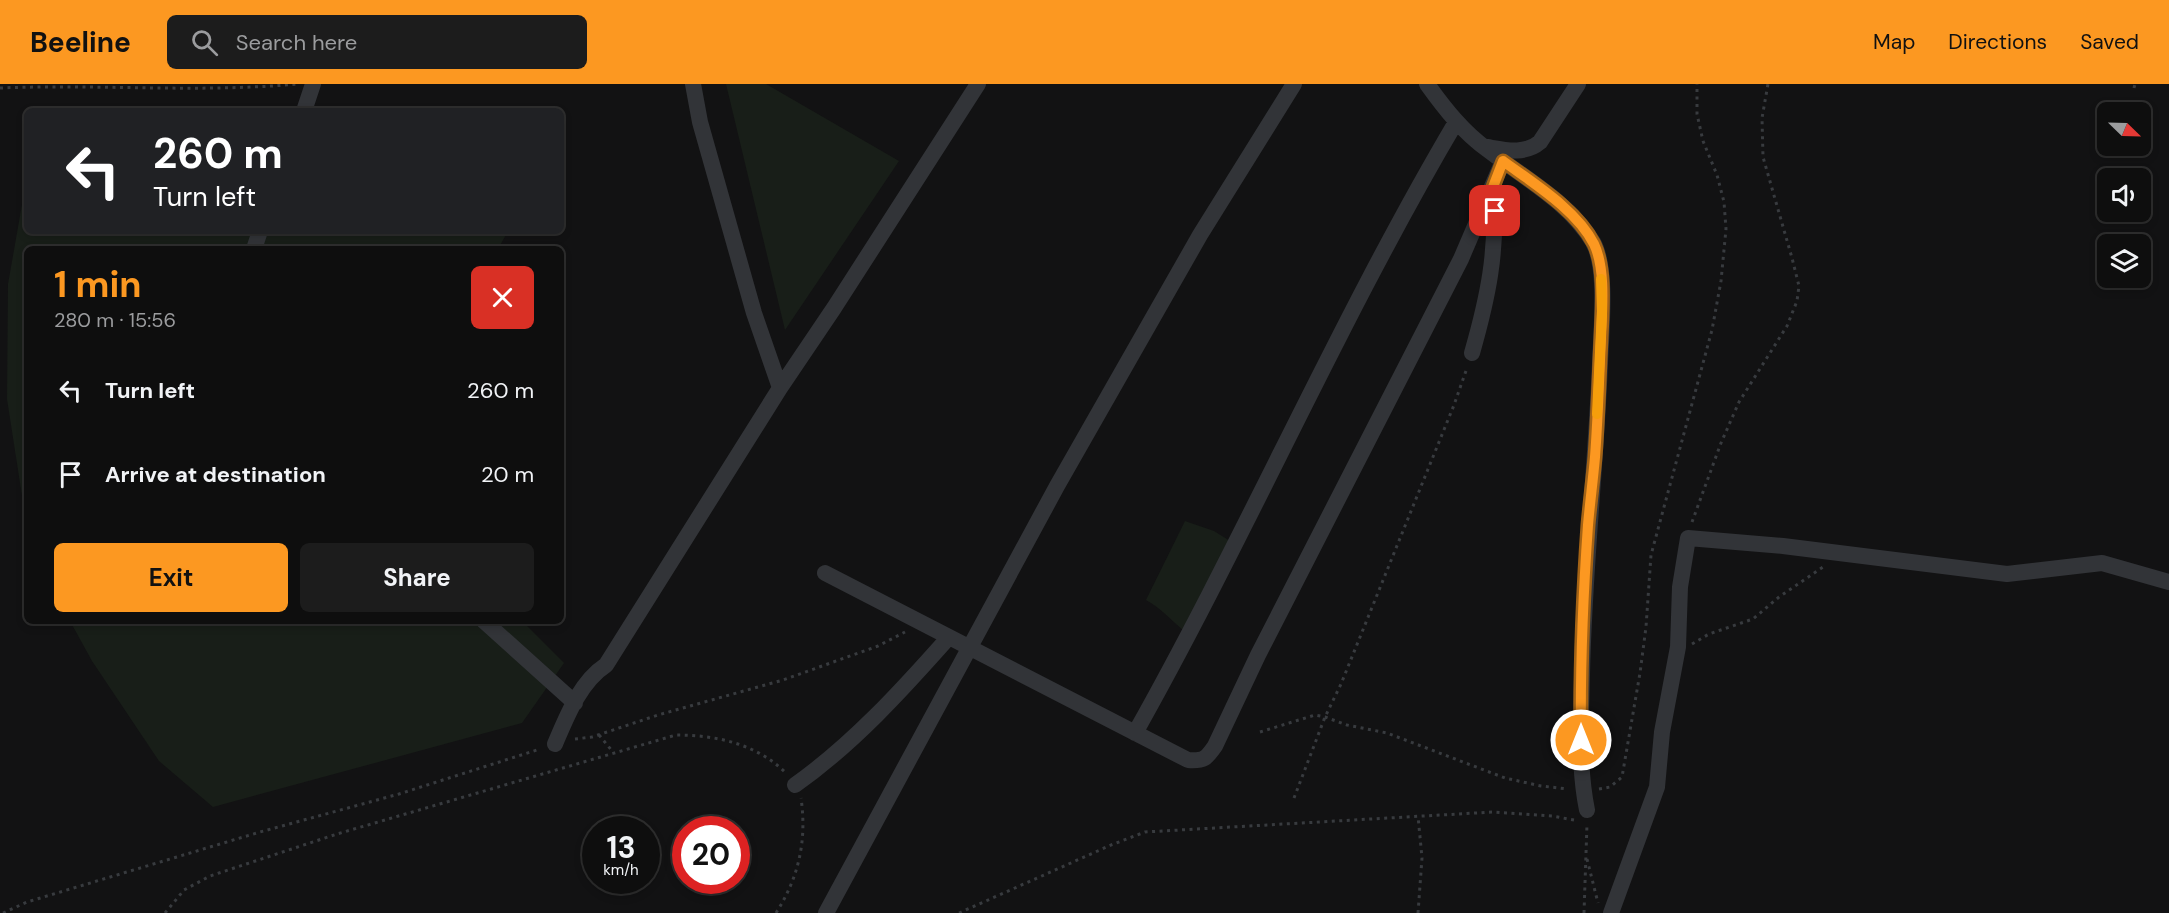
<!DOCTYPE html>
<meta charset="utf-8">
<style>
body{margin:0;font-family:"DM Sans",sans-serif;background:#1c1c1c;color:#f1f3f6;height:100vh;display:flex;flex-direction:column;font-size:22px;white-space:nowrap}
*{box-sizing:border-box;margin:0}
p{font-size:20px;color:#9b9c9e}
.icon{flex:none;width:33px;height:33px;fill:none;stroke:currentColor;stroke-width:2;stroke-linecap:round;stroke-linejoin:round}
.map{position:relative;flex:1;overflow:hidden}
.sheet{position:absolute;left:24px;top:162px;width:540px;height:378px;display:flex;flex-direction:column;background:#0e0e0e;border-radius:9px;box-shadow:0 3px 9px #0003,0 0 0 2px #2e2e2e}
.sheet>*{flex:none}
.top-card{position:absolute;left:24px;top:24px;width:540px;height:126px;border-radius:9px;box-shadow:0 3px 9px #0003,0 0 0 2px #2e2e2e;background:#202124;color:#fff;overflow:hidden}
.needle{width:39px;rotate:113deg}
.controls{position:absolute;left:2097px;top:18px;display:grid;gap:12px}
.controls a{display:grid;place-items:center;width:54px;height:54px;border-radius:9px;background:#0e0e0e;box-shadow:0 3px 9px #0003,0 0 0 2px #2e2e2e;font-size:30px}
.speed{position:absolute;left:582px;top:732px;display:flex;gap:12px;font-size:30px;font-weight:700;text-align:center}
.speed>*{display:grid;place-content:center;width:78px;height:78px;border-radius:50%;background:#0e0e0e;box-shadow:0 3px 9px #0003,0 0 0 2px #2e2e2e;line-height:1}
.speed small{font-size:15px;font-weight:400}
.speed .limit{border:9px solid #d22;background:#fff;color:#111}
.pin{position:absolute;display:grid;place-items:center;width:51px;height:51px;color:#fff;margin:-26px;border-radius:12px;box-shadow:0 3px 9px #0006}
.me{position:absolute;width:66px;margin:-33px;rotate:0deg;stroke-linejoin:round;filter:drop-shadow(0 0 4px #0008)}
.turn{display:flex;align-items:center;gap:21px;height:126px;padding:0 30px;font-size:27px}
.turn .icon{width:78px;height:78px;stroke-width:2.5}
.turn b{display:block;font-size:42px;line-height:51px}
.round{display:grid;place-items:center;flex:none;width:63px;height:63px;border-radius:9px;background:#1c1c1c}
.head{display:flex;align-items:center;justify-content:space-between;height:102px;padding:0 30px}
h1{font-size:36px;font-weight:700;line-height:45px;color:#fc9821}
.action{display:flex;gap:12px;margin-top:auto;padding:12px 30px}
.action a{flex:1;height:69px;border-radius:9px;background:#fc9821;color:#111;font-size:24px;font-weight:700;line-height:69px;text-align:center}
.action a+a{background:#1c1c1c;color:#f1f3f6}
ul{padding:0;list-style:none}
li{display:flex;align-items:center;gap:18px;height:84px;padding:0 30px}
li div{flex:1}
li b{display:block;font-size:22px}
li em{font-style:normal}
header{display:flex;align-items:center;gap:36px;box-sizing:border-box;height:84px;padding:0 30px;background:#fc9821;color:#111}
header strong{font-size:28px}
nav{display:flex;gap:33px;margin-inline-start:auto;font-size:21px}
.search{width:420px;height:54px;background:#1c1c1c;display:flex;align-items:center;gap:15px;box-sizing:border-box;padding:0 21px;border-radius:9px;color:#9b9c9e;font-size:22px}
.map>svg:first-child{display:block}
.green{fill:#181e18}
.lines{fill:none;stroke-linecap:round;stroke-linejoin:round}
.path{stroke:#383b3f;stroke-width:3;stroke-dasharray:3 4.5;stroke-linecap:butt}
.minor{stroke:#323438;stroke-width:16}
.route-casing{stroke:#a46315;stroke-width:15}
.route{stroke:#fc9821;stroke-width:10}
.slow{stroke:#f59e0b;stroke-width:10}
</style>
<header>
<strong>Beeline</strong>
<div class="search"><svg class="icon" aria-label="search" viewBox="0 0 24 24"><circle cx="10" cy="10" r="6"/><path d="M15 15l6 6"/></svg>Search here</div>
<nav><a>Map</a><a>Directions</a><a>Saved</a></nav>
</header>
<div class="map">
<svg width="2169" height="829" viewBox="0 0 2169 829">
<rect width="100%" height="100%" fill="#121213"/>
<path class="green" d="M726,0H766L899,77L785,246Z
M39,24L335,25V27H39Z
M27,92V147H508L498,165H27V444L7,315L8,200Z
M1185,437L1214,447L1230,457L1184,547C1171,536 1161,524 1146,516Z
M70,537H522L564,579L522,639L213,723L159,677L92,577Z"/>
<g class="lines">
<path class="path" d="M0,4C99,0 199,9 298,0
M2134,4L2135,0
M1692,438L1721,359L1739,318L1787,242L1797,217L1799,202L1792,174L1763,73L1762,34L1768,0
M1692,560L1709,550L1753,535L1779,513L1823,483
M1260,648L1315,631L1325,633L1347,641L1387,649L1505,694L1541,702L1568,705
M599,651L613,668
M575,655L592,653L658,631L783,596L878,562L905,548
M1599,705L1610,703L1622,693L1640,589L1646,543L1651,471L1712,246L1721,197L1726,145L1724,118L1717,91L1703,57L1697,30V0
M1294,714L1325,633L1341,600L1454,321L1467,284
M1587,775L1598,819
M3,829L27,818L260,748L399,710L540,665
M165,829L184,806L210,792L337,750L676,651C717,651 757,660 787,690
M776,829C799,793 807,756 801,714
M959,829L1111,761L1145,748L1493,728L1552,732L1574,736
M1418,829L1422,774L1418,732
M1584,829L1587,740"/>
<path class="minor" d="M693,0L700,38L754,229L780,304
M1427,0C1445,25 1463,48 1488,66C1524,94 1569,118 1593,158C1608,185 1601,247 1600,279C1596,383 1584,486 1582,591C1581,636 1578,682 1587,726
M304,27L313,0
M1487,63C1505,66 1525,71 1540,58L1578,0
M254,165L260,147
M1472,269C1488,213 1498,166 1493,107
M825,489L1188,676C1204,677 1206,675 1215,662L1258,571L1461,175L1503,77
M484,537L575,619
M1135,649C1248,448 1339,236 1456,38
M555,660C567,632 580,598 606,581L780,304L834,224L978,0
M795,701C853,660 902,606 949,553
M826,829L1057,402L1200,151L1294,0
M1611,829L1657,703L1662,648L1678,563L1680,503L1688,454L1783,462L2007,490L2102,479L2169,498"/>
</g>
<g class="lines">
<g class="route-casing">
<path id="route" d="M1495,127L1493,103L1503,77C1533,99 1577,126 1594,160C1606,185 1602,226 1601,254C1599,294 1598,334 1595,373C1593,396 1590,418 1588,441C1583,512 1580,584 1581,656"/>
</g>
<use href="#route" class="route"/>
<path class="slow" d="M1597,330L1602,227L1601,195"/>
</g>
</svg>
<div class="controls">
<a><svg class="needle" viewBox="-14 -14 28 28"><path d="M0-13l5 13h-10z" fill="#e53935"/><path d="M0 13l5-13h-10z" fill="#9b9c9e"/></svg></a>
<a><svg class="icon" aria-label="sound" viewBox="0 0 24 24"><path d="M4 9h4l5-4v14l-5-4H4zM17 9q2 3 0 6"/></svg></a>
<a><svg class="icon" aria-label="layers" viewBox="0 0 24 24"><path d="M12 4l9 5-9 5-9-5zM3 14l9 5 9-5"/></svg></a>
</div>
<div class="speed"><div>13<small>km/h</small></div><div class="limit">20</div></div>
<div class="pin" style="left:1495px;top:127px;background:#d93025"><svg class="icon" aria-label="arrive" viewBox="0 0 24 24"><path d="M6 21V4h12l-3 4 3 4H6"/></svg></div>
<svg class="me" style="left:1581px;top:656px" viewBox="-20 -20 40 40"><circle r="17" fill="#fc9821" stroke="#fff" stroke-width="3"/><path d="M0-11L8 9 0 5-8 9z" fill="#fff"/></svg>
<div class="top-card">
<div class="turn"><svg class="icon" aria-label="left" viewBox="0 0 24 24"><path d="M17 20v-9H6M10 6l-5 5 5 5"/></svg><div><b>260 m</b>Turn left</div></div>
</div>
<section class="sheet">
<div class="head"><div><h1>1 min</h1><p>280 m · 15:56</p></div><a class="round" style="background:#d93025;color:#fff"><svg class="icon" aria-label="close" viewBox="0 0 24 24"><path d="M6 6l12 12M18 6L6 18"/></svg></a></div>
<ul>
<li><svg class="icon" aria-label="left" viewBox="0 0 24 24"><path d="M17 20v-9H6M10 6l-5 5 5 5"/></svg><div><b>Turn left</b></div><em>260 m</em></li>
<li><svg class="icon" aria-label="arrive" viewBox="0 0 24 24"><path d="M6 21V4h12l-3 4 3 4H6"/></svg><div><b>Arrive at destination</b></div><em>20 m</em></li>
</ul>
<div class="action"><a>Exit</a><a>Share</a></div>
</section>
</div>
